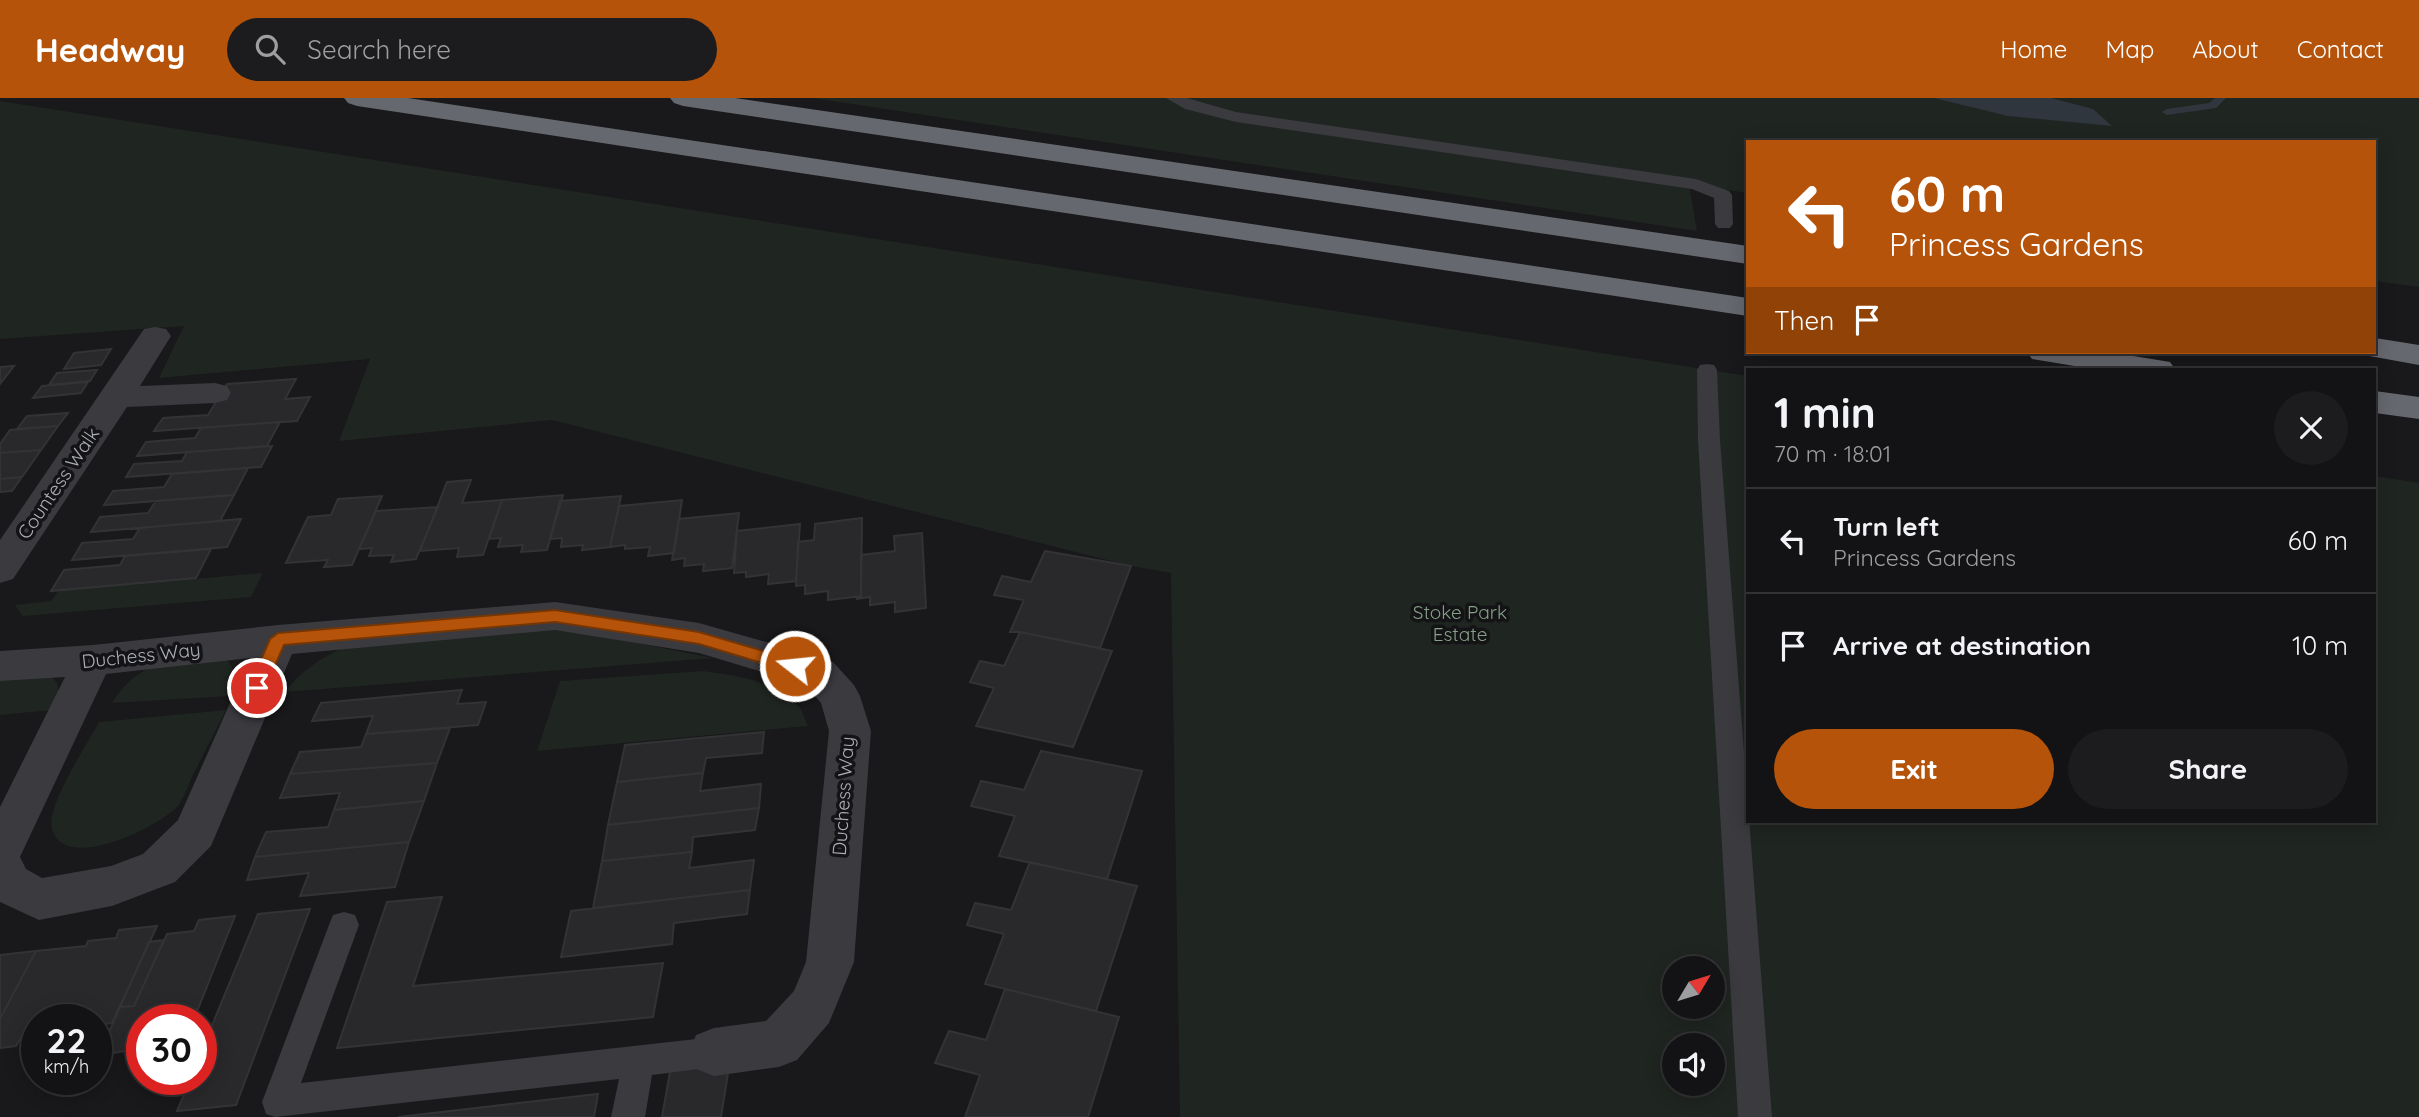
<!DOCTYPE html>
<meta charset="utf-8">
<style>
body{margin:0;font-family:Quicksand,sans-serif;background:#1c1b1d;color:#f1f3f6;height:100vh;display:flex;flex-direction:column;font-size:26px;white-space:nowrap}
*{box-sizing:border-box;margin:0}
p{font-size:23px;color:#9d9ea0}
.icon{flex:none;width:38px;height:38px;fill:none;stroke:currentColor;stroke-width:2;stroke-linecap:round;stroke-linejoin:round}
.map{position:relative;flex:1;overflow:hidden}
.details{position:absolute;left:1746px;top:270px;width:630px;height:455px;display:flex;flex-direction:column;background:#131214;border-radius:0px;box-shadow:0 4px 18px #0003,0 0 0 2px #323234}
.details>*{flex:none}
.hud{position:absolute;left:1746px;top:42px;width:630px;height:214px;border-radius:0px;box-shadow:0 4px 18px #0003,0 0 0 2px #323234;background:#b45309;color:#fff;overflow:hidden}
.needle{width:46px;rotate:52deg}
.fabs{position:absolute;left:1662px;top:858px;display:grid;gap:14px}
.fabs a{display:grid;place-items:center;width:63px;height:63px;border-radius:50%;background:#131214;box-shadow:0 4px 18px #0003,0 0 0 2px #323234;font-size:35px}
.speed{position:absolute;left:21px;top:906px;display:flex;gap:14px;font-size:35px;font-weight:700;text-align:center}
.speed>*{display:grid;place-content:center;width:91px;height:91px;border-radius:50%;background:#131214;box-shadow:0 4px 18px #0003,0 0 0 2px #323234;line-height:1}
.speed small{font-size:18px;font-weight:400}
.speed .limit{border:10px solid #d22;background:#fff;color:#111}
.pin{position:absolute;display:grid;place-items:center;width:60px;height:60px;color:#fff;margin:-30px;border:4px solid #fff;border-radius:50%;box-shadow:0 2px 7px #0007}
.me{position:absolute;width:77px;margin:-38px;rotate:286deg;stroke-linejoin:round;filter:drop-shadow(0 0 5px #0008)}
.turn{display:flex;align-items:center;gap:24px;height:147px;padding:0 28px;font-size:32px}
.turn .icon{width:91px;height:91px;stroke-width:2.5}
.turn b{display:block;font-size:49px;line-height:60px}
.then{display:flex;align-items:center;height:66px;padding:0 28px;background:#0003;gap:14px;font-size:26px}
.round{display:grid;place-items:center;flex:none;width:74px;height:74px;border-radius:37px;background:#1c1b1d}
.head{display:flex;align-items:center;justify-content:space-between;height:119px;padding:0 28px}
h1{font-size:42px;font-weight:700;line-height:52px}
.button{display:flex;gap:14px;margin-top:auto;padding:14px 28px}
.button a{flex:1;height:80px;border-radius:42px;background:#b45309;color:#fff;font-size:28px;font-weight:700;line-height:80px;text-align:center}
.button a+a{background:#1c1b1d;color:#f1f3f6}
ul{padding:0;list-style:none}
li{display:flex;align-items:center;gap:21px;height:105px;padding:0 28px;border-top:2px solid #323234}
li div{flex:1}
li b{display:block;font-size:26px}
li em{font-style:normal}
header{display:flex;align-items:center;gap:42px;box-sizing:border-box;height:98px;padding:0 35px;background:#b45309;color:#fff}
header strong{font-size:33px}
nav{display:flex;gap:38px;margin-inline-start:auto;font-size:24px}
.search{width:490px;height:63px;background:#1c1b1d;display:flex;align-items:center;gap:18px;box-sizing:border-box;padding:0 24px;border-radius:38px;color:#9d9ea0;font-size:26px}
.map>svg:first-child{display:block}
.green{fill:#1f2520;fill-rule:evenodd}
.water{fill:#30363d}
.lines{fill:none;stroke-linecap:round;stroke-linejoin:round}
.stream{fill:#30363d;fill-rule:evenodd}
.building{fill:#29292b;stroke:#333336;stroke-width:2}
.service{fill:#3a3a3f;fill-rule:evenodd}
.minor{fill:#3a3a3f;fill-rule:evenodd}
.motorway{fill:#66686f;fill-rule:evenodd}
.route{fill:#b45309;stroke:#753606;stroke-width:2}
.labels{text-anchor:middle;stroke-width:7;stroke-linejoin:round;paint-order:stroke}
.street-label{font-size:19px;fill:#acafb9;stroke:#141315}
.park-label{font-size:19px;fill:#85a189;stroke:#141315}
</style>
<header>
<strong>Headway</strong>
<div class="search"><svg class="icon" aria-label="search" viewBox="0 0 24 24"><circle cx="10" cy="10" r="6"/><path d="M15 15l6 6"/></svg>Search here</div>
<nav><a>Home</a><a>Map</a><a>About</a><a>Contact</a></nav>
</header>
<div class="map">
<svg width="2419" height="1019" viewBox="0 0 2419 1019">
<rect width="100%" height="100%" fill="#19181a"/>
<path class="green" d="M812,0H2419V189L2375,183V44H1748V95L1689,87L1697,133Z
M0,3L1748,278V723H2375V378L2419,385V1019H1180L1171,475L1131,468L552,322L339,343L370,261L159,280L184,228L0,241ZM1675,870H1713V908H1675ZM1675,947H1713V985H1675Z
M263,475L251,499L23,518L15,507L51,503L58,493Z
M531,529L577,533L713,560L285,594C303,569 339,547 370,542C422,533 479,533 531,529Z
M226,561C237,574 235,582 230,598L112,605C141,558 178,562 226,561Z
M703,573C734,577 777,583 799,609C803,614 805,622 808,628L537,653L560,583Z
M50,576L57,585L60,599L52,612L0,617V577Z
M226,612C215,634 203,657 192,679C188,688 184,700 178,708C159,729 64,776 52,731C46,707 87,647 99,624Z"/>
<path class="water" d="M1934,0H2051L2093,11L2112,28L2008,18Z"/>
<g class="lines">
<path class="stream" d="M2215,0H2226L2216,10L2167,17L2162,14L2167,11L2209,5Z"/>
</g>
<path class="building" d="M111,251L101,267L64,271L74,255Z
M14,268L0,286V269Z
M97,272L90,283L49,287L57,275Z
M296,281L285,301L310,299L297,323L154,333L163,320L208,317L227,286Z
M88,284L81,295L33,300L42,288Z
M68,315L58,328L17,331L27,318Z
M280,324L267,348L137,358L146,344L195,340L201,330Z
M58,328L41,352L0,355V346L10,332Z
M272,348L261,369L126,379L134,366L182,363L187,354Z
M41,352L22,379L0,381V355Z
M248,370L234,397L104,407L113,393L164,389L172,376Z
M22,379L12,393L0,394V381Z
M471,382L462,405L502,402L483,457L457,459L459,450L420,453L447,384Z
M234,397L220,423L91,434L100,419L148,415L156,403Z
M563,397L547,452L521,454L523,447L498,449L501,440L489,441L502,402Z
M382,398L352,467L324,469L328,462L286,465L308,419L331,417L338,401Z
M621,398L610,449L582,452L583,447L561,449L562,440L550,441L560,403Z
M682,402L674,455L648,458L650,449L625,451V447L610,449L619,408Z
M438,409L416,461L391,464L394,457L369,458L372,450L359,451L376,413Z
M739,415L732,470L703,473L704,466L684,468L685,460L672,462L679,421Z
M862,420L861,498L828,502V493L805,496V487L796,488L798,444L814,442L815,426Z
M241,421L227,449L72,462L82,445L133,441L140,430Z
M800,426L796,483L768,486L769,476L746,479V474L734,475L737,433Z
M922,435L926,510L895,514V504L870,507V499L856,501L861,498V457L895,453L894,438Z
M211,451L196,480L51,493L64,472L120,467L125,458Z
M1045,453L1131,468L1100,550L1020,534H1010L1024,502L994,497L1002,478L1031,484Z
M1020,534L1112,553L1073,649L976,628L994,590L970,584L980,563L1004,568Z
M462,592L457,606L486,604L478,627L366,636L373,618L312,623L321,605Z
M450,630L437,665L290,676L300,654L361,649L366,636Z
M764,634L762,655L706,660L703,675L617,684L625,647Z
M1041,653L1142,673L1107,781L999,758L1015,718L971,708L981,683L1024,692Z
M437,665L424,703L334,712L340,695L280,700L290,676Z
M703,675L700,693L761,686L759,710L608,727L617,684Z
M424,703L409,744L255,759L266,734L328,729L334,712Z
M759,710L755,732L693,739L692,754L602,763L608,727Z
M409,744L395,789L300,798L309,775L247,782L255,759Z
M692,754L689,770L754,762L750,792L593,810L602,763Z
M1030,764L1137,788L1096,913L985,886L1004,836L967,827L975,805L1011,812Z
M750,792L747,816L674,825L672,846L561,859L571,813Z
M442,799L413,888L663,865L653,919L337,950L387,804Z
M310,811L236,1007L177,1013L190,982H201V954L258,816Z
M235,818L198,911L141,917L125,953L99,957L120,909L134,908L167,836L194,833L199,822Z
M157,828L112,925L96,927V922H37V933L24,934L16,948L0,950V921L36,853L86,848L88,843L116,840L119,832Z
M164,842L134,908L120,909L149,844Z
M36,853L0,921V857Z
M1005,891L1119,919L1088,1019H965L980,977L935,965L949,933L986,942Z
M730,963L721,1019H662L671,968Z
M598,996L594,1019H398Z"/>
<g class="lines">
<path class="service" d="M1166,0H1187L1236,14L1696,81L1729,93L1732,97L1733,126L1730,130H1718L1715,126L1714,100L1692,91L1236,24L1185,11Z
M1707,266L1714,267L1717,272L1720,342L1772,1019H1738L1698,342L1697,272L1700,267Z
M344,814L355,817L359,827L301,985L714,939L725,943L730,954L725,965L714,969L652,977L645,1019H611L619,981L275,1019L266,1016L262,1004L329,827L333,817Z"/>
<path class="minor" d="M155,229L166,231L171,238L140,288L215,285L227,288L231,295L227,302L215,305L127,309L13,481L0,485V442L144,231Z
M555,504L699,525L819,559L833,564L854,587L860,598L871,633L854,864L829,925L797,962L779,969L714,978L696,971L689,954L696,937L714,930L766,923L794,893L806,864L829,633L821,605L805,587L699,555L555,532L292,556L211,748L175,784L112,808L39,822L0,804V709L65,579L0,583V553L93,547L278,527ZM250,560L178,722L143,756L111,768L42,780L26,771L20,759L106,576Z"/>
<path class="motorway" d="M344,0H408L1748,200V218L357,8L348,5Z
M670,0H735L1748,148V166L683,8L674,5Z
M2375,240L2419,247V267L2364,257L2362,254H2375Z
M2027,254H2109L2170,264L2175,271H2093L2032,261Z
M2375,293L2419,299V321L2375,315Z"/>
</g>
<path class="route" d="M555,512L699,534L801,564L803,568L795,575L699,546L555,524L284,547L263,595H251L249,590L270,541L278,535Z"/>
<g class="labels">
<g class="street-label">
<text transform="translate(58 385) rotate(-56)" y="7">Countess Walk</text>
<text transform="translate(141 557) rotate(-6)" y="7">Duchess Way</text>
<text transform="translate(843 698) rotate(-86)" y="7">Duchess Way</text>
</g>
<g class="park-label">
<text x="1460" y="521">Stoke Park<tspan x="1460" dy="22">Estate</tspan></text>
</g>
</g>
</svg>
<div class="fabs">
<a><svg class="needle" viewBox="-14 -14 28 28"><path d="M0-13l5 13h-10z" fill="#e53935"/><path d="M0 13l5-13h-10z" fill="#9d9ea0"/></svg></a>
<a><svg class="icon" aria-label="sound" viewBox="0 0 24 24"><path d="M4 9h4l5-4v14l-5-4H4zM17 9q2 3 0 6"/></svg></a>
</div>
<div class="speed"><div>22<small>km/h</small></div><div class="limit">30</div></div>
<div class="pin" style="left:257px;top:590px;background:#d93025"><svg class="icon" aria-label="arrive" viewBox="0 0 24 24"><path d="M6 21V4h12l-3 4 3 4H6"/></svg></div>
<svg class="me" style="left:795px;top:568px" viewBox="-20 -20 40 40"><circle r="17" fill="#b45309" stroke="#fff" stroke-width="3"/><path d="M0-11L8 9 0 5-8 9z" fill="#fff"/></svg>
<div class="hud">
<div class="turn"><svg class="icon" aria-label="left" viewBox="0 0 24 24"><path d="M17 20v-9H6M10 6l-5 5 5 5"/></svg><div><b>60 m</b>Princess Gardens</div></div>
<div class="then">Then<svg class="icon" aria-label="arrive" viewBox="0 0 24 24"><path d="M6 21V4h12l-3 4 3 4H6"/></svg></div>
</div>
<section class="details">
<div class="head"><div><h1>1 min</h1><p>70 m · 18:01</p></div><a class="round"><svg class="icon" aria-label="close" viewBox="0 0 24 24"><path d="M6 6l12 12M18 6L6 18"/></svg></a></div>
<ul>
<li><svg class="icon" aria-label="left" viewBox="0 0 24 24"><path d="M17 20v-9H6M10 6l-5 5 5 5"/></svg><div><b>Turn left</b><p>Princess Gardens</p></div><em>60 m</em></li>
<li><svg class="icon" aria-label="arrive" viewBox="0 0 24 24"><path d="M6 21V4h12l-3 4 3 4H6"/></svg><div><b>Arrive at destination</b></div><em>10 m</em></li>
</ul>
<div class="button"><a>Exit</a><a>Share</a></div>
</section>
</div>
